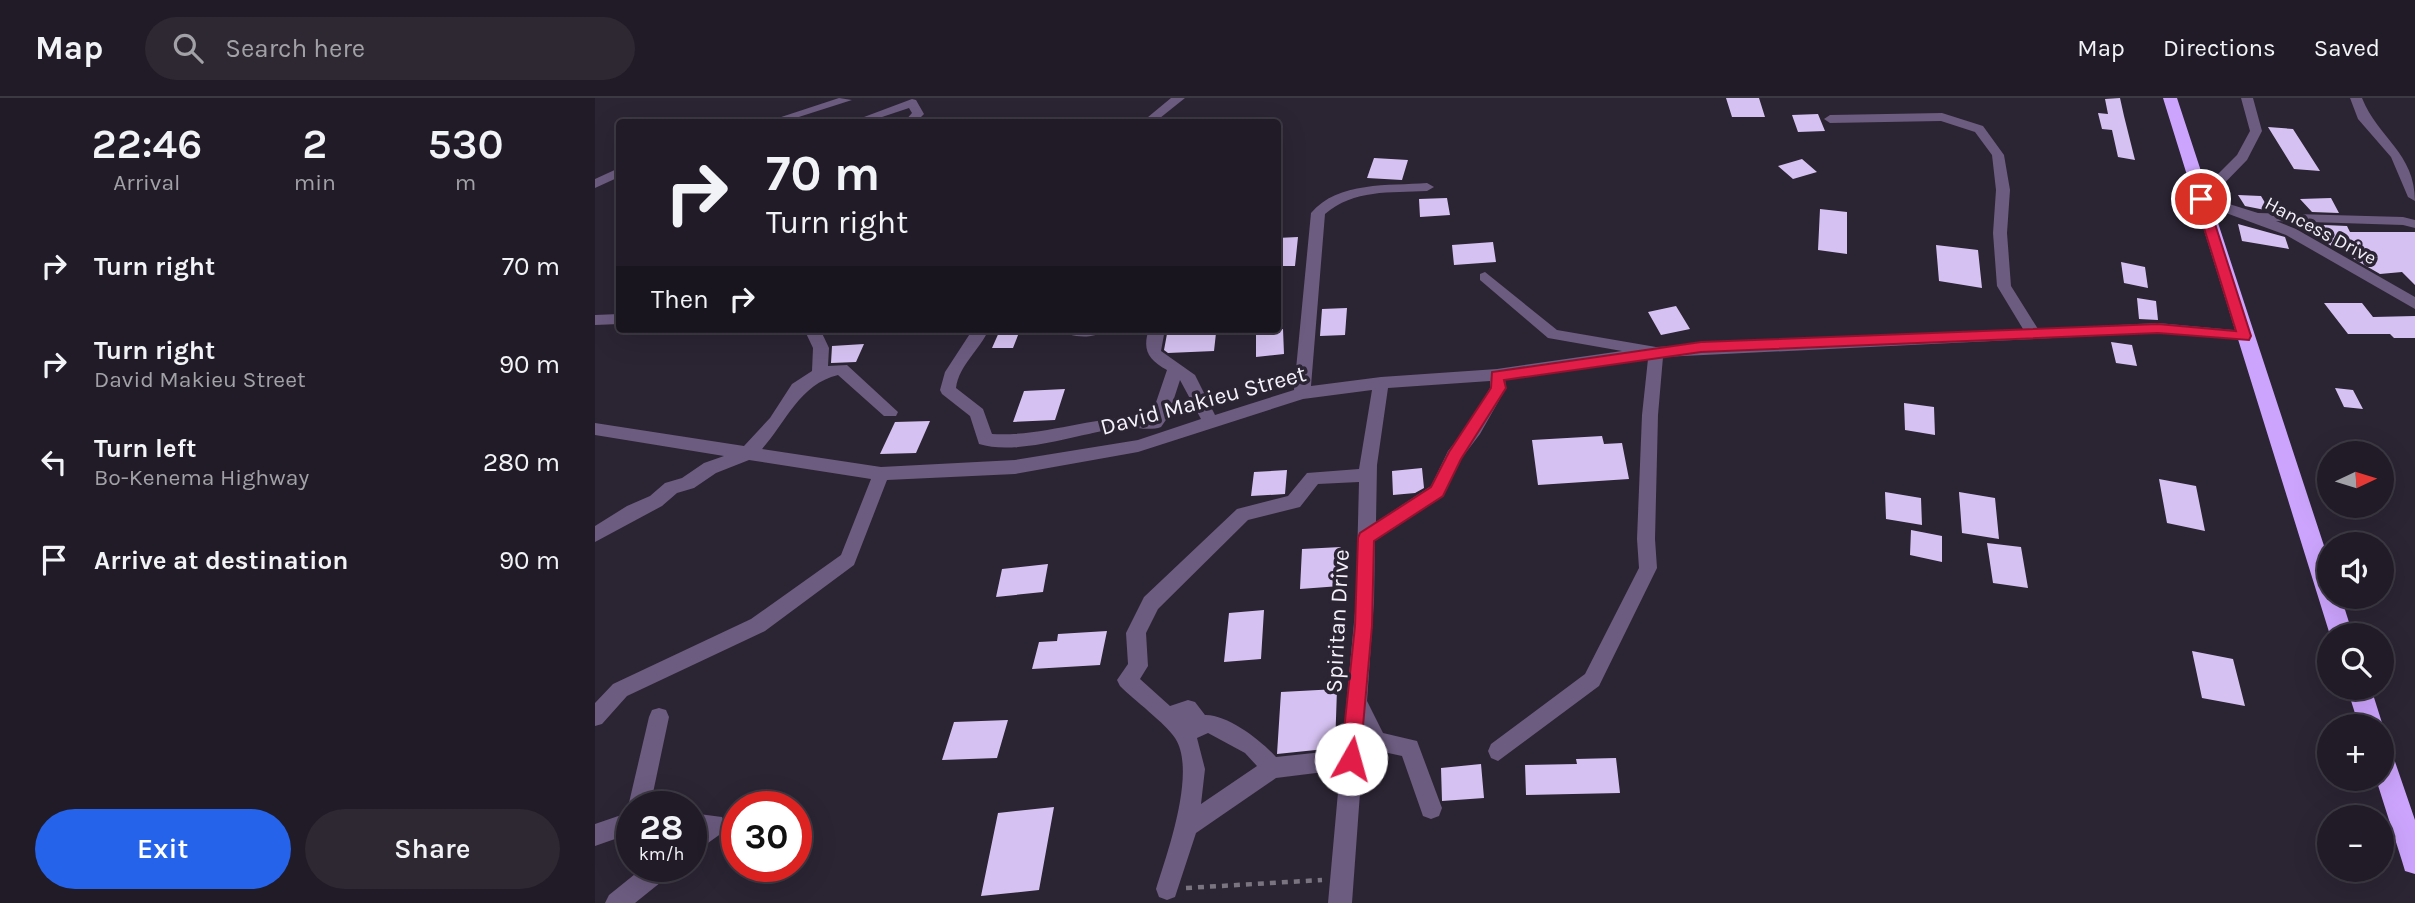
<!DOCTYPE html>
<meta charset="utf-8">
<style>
body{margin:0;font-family:Karla,sans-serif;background:#2d2832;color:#f1f3f6;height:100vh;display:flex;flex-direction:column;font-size:26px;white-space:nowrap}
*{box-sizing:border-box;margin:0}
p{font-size:23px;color:#a2a1a7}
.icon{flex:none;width:38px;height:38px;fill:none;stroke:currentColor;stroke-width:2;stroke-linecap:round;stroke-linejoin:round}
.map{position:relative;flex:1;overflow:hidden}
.details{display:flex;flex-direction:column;background:#201b26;width:595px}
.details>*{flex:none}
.top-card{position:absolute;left:21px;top:21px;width:665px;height:214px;border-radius:7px;box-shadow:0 7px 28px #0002,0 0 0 2px #3d3943;background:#201b26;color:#f1f3f6;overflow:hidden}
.needle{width:46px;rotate:86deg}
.tools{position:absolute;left:1722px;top:343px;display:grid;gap:14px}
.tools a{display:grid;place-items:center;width:77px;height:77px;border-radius:50%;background:#201b26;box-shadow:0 7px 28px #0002,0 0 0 2px #3d3943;font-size:35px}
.speed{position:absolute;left:21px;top:693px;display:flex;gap:14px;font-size:35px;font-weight:700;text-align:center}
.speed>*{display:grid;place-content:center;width:91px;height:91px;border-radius:50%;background:#201b26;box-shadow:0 7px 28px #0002,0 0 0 2px #3d3943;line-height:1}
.speed small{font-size:18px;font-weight:400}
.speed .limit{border:10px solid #d22;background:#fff;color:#111}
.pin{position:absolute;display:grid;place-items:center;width:60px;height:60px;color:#fff;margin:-30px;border:4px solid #fff;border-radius:50%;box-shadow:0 2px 7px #0007}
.me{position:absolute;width:77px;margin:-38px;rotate:7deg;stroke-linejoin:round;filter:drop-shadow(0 0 5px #0008)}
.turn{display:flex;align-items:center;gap:24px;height:147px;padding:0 35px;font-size:32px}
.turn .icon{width:91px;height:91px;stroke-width:2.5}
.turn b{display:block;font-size:49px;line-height:60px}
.then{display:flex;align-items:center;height:66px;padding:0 35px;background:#0003;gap:14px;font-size:26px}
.eta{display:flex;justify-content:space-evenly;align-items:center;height:119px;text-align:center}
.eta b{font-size:42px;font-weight:600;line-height:49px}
.button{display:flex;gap:14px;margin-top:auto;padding:14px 35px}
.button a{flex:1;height:80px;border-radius:42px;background:#2563eb;color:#fff;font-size:28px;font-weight:600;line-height:80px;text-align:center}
.button a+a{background:#2d2832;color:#f1f3f6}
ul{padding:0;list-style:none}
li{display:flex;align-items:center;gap:21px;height:98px;padding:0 35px}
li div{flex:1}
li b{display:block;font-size:26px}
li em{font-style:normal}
header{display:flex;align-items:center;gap:42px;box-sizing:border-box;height:98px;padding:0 35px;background:#201b26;border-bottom:2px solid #3d3943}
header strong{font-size:33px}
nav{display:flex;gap:38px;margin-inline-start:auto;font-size:24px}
.search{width:490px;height:63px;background:#2d2832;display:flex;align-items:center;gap:18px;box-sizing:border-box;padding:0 24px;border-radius:38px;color:#a2a1a7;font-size:26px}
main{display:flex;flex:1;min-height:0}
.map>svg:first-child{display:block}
.building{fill:#d6c2f2}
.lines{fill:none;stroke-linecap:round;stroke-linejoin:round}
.path{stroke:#7a7481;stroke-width:4.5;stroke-dasharray:6 6;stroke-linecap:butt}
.street{fill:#6c5c80;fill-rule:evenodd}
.highway{fill:#cca4fd;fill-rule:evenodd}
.route{fill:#e11d48;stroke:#92132f;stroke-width:2}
.labels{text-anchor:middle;stroke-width:7;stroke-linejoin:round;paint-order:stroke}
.far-street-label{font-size:19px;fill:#f5f1fb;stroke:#2b2433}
.street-label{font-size:23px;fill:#f5f1fb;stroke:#2b2433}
</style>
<header>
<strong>Map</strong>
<div class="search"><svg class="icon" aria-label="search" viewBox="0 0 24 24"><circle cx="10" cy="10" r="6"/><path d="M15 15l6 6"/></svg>Search here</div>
<nav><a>Map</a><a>Directions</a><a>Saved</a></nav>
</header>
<main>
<section class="details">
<div class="eta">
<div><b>22:46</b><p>Arrival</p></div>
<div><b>2</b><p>min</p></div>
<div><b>530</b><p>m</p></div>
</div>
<ul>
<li><svg class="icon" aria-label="right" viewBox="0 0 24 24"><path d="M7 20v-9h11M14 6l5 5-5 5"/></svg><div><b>Turn right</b></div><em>70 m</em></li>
<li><svg class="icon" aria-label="right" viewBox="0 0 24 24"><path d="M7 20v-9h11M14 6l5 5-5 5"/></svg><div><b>Turn right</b><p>David Makieu Street</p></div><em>90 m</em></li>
<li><svg class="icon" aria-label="left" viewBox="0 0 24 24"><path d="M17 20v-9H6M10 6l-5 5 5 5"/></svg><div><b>Turn left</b><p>Bo-Kenema Highway</p></div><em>280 m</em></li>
<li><svg class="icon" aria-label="arrive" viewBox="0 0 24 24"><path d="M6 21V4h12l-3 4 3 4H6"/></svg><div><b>Arrive at destination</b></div><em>90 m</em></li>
</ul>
<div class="button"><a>Exit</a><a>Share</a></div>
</section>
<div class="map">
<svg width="1820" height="805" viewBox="0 0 1820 805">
<rect width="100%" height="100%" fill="#2b2433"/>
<path class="building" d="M1131,0H1164L1170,19H1137Z
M1525,0L1529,18L1540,62L1523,59L1517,32L1507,31L1503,15L1513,16L1510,1Z
M1223,16L1230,33L1203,34L1197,17Z
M1673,29L1698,31L1725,73L1699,71Z
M779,60L813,62L807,82L772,80Z
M1207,61L1222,74L1198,81L1183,68Z
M1643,97L1666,98L1675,113L1650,108Z
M852,100L855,117L825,119L824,101Z
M1736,100L1744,115L1717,114L1705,101Z
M1225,111L1252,114V156L1223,152Z
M1643,126L1690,139L1694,151L1647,143Z
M1729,127L1752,128L1755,134H1820V187L1807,174L1785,176L1759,161L1749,151L1743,152L1730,144L1715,129Z
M703,139L700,168H682V140Z
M898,144L901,164L859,167L857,147Z
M1341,147L1383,152L1387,190L1344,183Z
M1526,164L1550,169L1553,190L1529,185Z
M1542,200L1561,203L1563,222L1544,221Z
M1729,205H1767L1778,219L1820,218V240H1799L1795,236H1753Z
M1081,208L1095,231L1066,237L1053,214Z
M752,210L750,237L725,238L727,211Z
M661,231H688L689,256L661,259Z
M405,232H425L418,250H397Z
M621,235L619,253L573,255L569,252L572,236Z
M1516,244L1537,247L1542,268L1521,265Z
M269,246L261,264L236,265L237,248Z
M1740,290L1758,292L1768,311L1749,309Z
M470,291L460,322L418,324L429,293Z
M1309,305L1339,309L1340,337L1310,332Z
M335,323L321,355L285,356L300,324Z
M1007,338L1009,346L1027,345L1034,381L943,387L937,342Z
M827,370L829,390L820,395L798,397L797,373Z
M692,372L690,396L656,398L659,374Z
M1564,381L1601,388L1610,433L1572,425Z
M1290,394L1326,400L1327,427L1291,421Z
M1364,394L1400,400L1404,441L1367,435Z
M1316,432L1347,438V464L1315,457Z
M1392,445L1426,449L1433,490L1398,485Z
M746,449L745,488L705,491L707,451Z
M453,466L448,494L401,499L407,471Z
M669,512L666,561L629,564L634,515Z
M512,533L505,567L437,571L444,544L462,543L463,536Z
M1597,553L1638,561L1650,608L1607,600Z
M742,591L740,650L682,656L686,594Z
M413,622L402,660L347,662L359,624Z
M1021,660L1025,695L931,697L930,667L982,666L981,661Z
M886,666L889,700L847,703L846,670Z
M459,709L444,792L386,798L403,715Z"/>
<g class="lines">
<path class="path" d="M591,790L727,782"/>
<path class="street" d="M244,0L257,2L188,24H171Z
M576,0H590L560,24H547Z
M1646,0H1658L1667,33L1652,62L1615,100L1663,115L1808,119L1820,122V130L1808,127L1681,123L1701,131L1820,199V211L1691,137L1601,104V98L1642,57L1655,33Z
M1755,0H1767C1783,40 1820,55 1820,103L1813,99L1796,59L1763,21Z
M317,1L321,2L329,16L321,24H309L317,15L314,10L275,23L269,19Z
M1347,15L1388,28L1409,57L1415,92L1412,135L1416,188L1443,231L1563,225L1649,233L1654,234L1657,238L1654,242L1563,235L1068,259L1063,317L1060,441L1062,470L1004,588L903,663L896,660L893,653L896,646L990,576L1044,470L1042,441L1047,317L1053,261L910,281L911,290L885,336L866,361L848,398L780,443L779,503L772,603L788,635L822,643L847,710L844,718L836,721L828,718L807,658L775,651L769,640L757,805H733L745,672L681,680L601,735L580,799L572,802L564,799L561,791C572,756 602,673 580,640C570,625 539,602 525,588L522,582L533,566L531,535L549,499L642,411L693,398L712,375L764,371L777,292L708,301L543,354L420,376L292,382L259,467L170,533L32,598L7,626L0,628V605L18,586L156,521L246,457L276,381L154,362L121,375L99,390L82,395L67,408L0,444V428L32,408L55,398L70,385L87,380L109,365L129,358L0,337V325L149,348L175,320L197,286L217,273L218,250L209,231H225L234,250L233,268L252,267L303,314L301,318H289L243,277C205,286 191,324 167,351L286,369L420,362L543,342L606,321L585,282L573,319L566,329C552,334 537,327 523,330C484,336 422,358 384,346L375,318L347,296L345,292L350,274L378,231H394C385,252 364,267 361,290L388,311L397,336C451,339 502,316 556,319L572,272C553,261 547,252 554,231H570L566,253L600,277L620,317L699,292L716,115C743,83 794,88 832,85L839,89L832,93C795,95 759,91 730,116L716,288L786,279L902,271L1027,253L953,240L885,182V176L890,174L962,232L1061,249L1428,231L1402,188L1398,135L1401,92L1397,57L1380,34L1346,23L1235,25L1229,21L1235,17ZM895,283V290L873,328L853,353L836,388L781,424L782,367L793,290ZM764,384L761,503L747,652L681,659C667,643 632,616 610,617L600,604L593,602L575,608L545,581L553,568L551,535L563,511L653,422L705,409L723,386ZM613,635L650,655L662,668L606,706L610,671L602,640Z
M24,70V79L0,90V81Z
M24,216V226L0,227V217Z
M463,231H505L507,233C499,242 471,239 463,231Z
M64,610L71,612L74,619L55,709H37V735L0,748V726L35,714L33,709L54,619L57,612Z
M96,715L127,719L130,727L127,735L96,757Z
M50,768H79L76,776L40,805H10L14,797Z"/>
<path class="highway" d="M1568,0H1582L1734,463V499H1746L1758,537H1735Z
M1752,590H1776L1788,628L1787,632V628H1764Z
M1787,648L1796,652L1820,722V776L1810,773L1807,763L1781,681H1787Z"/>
</g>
<path class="route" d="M1606,98L1612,101L1656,238L1654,242L1563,235L1106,254L909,282L911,290L866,361L848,398L779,443L777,528L765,661L763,667L756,670L749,667L746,661L760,528L763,440L765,435L836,389L854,354L896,290L897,274L1106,244L1563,226L1641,233L1600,101Z"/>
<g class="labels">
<g class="far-street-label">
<text transform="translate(1726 132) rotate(28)" y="7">Hancess Drive</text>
</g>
<g class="street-label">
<text transform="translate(608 302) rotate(-15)" y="8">David Makieu Street</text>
<text transform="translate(742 523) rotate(-87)" y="8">Spiritan Drive</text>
</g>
</g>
</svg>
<div class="tools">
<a><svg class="needle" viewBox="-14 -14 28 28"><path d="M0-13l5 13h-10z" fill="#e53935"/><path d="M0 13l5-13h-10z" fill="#a2a1a7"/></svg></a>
<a><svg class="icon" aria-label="sound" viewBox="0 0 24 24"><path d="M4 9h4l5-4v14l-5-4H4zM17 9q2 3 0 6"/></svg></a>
<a><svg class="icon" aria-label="search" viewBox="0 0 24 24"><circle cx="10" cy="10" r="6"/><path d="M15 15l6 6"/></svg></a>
<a>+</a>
<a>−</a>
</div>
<div class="speed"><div>28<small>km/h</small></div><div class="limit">30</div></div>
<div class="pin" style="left:1606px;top:101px;background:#d93025"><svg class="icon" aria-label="arrive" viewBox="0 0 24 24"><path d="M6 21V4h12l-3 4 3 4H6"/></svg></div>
<svg class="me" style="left:756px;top:661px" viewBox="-20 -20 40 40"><circle r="19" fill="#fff"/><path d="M0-13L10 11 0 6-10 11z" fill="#e11d48"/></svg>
<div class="top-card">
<div class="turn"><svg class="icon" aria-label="right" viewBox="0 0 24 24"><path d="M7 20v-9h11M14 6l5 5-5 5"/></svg><div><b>70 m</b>Turn right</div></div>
<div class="then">Then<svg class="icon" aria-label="right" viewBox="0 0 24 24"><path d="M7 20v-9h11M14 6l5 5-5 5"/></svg></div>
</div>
</div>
</main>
